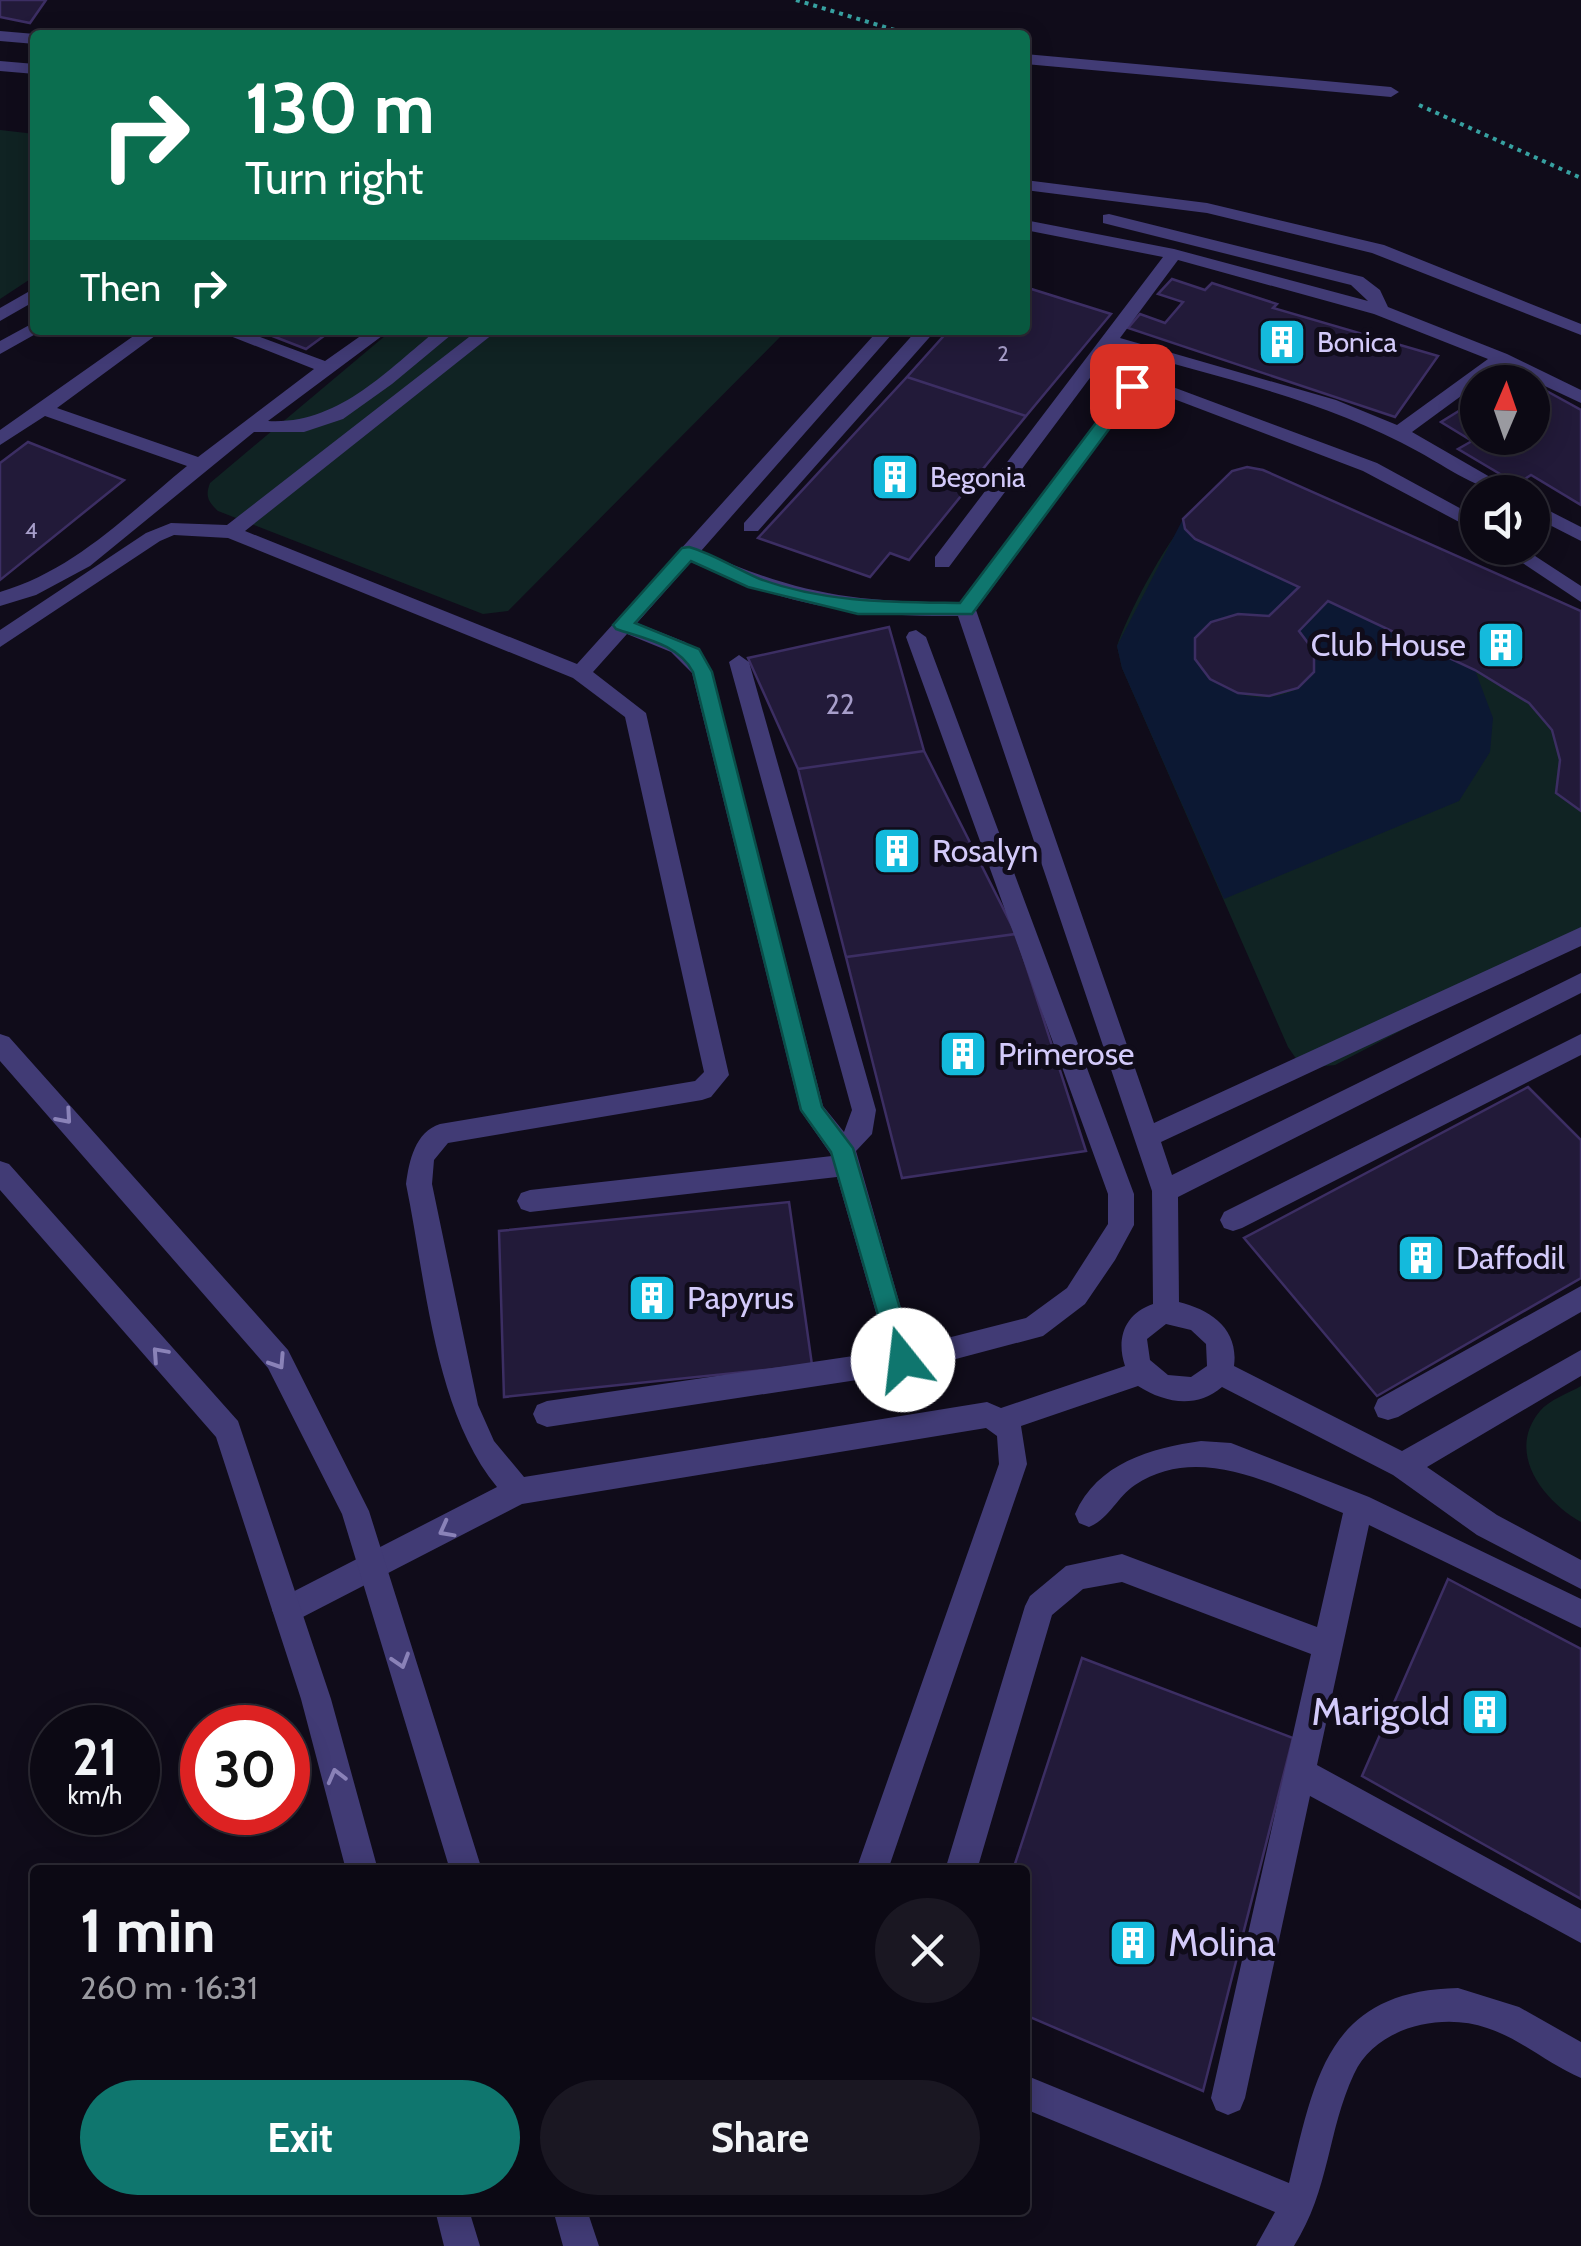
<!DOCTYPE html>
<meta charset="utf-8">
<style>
body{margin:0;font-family:Cabin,sans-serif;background:#1a1722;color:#f1f3f6;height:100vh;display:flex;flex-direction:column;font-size:38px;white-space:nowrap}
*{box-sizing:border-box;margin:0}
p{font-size:32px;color:#9a9aa0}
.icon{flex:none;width:55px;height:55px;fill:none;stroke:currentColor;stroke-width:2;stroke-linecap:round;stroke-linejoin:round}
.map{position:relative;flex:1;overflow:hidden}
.details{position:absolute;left:30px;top:1865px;width:1000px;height:350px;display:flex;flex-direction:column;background:#0c0914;border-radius:10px;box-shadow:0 5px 25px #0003,0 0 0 2px #2c2a34}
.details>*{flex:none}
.hud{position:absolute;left:30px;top:30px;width:1000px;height:305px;border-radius:10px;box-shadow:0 5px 25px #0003,0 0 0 2px #2c2a34;background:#0b6e4f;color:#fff;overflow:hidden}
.needle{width:65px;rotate:2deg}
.tools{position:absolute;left:1460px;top:365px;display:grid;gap:20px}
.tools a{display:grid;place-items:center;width:90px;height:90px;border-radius:50%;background:#0c0914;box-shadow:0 5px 25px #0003,0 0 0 2px #2c2a34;font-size:50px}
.speed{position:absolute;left:30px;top:1705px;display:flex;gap:20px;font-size:50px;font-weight:700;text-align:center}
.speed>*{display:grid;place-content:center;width:130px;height:130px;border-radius:50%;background:#0c0914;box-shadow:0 5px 25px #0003,0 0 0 2px #2c2a34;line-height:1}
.speed small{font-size:25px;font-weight:400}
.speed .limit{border:15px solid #d22;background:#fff;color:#111}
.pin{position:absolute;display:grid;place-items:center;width:85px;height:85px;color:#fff;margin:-42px;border-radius:20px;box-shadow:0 5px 15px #0006}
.me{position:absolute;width:110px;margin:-55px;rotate:344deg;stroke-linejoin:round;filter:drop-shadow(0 0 8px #0008)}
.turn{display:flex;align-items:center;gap:35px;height:210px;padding:0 50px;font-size:45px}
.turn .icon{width:130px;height:130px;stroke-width:2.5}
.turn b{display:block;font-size:70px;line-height:85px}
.then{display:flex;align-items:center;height:95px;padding:0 50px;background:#0003;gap:20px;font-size:38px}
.round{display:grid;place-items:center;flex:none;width:105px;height:105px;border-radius:52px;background:#1a1722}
.headline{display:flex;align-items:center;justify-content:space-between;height:170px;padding:0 50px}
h1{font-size:60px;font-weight:700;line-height:75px}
.cta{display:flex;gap:20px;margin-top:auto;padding:20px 50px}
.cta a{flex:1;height:115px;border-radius:60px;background:#0f766e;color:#fff;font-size:40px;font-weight:700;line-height:115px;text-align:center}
.cta a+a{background:#1a1722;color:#f1f3f6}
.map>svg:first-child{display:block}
.green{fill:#102323}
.water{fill:#0c1833}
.building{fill:#221a39;stroke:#3c2e63;stroke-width:2.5}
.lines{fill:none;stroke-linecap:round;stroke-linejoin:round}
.path{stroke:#37a1a1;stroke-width:4;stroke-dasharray:4 5;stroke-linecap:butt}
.minor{fill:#413b75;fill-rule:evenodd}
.tertiary{fill:#413b75;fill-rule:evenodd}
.oneway{stroke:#8a82b8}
.route{fill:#0f766e;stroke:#0a4d48;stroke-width:2.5}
.labels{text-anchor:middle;stroke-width:10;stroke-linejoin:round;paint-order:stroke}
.far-number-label{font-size:22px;fill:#a79eca}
.far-poi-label{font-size:28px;fill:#d3cafa;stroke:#100c1a;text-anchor:start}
.number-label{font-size:28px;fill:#a79eca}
.poi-label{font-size:32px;fill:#d3cafa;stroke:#100c1a;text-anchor:start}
.near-poi-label{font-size:38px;fill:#d3cafa;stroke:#100c1a;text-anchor:end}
</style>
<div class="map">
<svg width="1581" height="2246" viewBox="0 0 1581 2246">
<rect width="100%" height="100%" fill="#100c1a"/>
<path class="green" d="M0,130L35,134V276L0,299Z
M392,330H787L508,611L483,614L218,511C208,502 205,496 210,483Z
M1247,467L1263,470L1581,611V937L1335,1065L1315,1067L1299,1063L1288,1047L1122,668L1117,646C1133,599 1198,479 1247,467Z
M1581,1386V1522C1544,1501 1505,1453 1540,1411C1549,1400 1569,1393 1581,1386Z"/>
<path class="water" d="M1183,519L1185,529L1195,539L1299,587L1269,616C1238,614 1217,615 1195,639C1195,687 1256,711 1297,689C1303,685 1309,677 1314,672V651L1299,631L1328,601L1475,670L1493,718L1490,752L1459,801L1224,899L1122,668L1117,646Z"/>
<path class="building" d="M0,0H46L30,23L0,17Z
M1172,279L1205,290L1212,283L1277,304L1273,308L1438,356L1395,417L1128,328L1140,314L1165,323L1183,302L1158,294Z
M1025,287L1111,314L1026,416L907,377L949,330H1025Z
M257,330H332L306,349Z
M907,377L1026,416L909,560L890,553L870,577L758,538Z
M1532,383L1581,410V505L1531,475L1517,484L1458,449L1472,441L1441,422L1467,406L1478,412V438H1532Z
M28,442L124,480L0,580V463Z
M1247,467L1263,470L1581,611V811L1556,793L1560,760L1552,730L1529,703L1475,670L1328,601L1299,631L1314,651V672L1298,688L1269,696L1238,693L1210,679L1195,659V638L1211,622L1238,614L1269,616L1299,587L1195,539L1185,529L1183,519L1232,471Z
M889,627L924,751L798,769L748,658Z
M924,751L1016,934L846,957L798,769Z
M1016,934L1086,1151L902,1178L846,957Z
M1528,1087L1581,1140V1278L1377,1396L1244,1238Z
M789,1202L812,1365L504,1397L499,1231Z
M1448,1579L1581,1649V1899L1362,1776Z
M1082,1658L1293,1738L1203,2091L1025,2015V1870H1013Z"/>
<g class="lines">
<path class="path" d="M796,0L911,35
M1419,105L1581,178"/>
<path class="minor" d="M0,31L35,34L37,35L35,44L0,41Z
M1025,54L1391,87L1399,92L1391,97L1025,64Z
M0,61L35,64V74L0,71Z
M1025,180L1207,203L1384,245L1581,324V335L1372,253L1207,213L1025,190Z
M1109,214L1363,277L1380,290L1388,307L1507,354L1581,390V403L1502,366L1412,432L1516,492C1481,494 1449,468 1419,452C1324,399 1216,377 1113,347L949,567H935V557L1163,257L1025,230V220L1174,249L1368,301L1351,285L1103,223V215ZM1178,260L1374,314L1488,359L1397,425L1336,400L1120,338Z
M35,288V301L0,321V308Z
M35,322V330L41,331L0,354V341Z
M142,330H163L57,408L198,457L314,369L215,330H241L325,361L369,330H390L268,421C338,425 386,371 437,330H457L392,384L343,419L304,432H254L90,566L36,595L0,606V592C75,570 128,514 187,466L45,416L0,445V430Z
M478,330H498L245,531L577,664L873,336L868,330H889L892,334L701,551C796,594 857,603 960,602L1126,382L1146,377L1377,463L1478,518V532L1363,471L1145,388L1138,390L976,610L1154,1123L1581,927V946L1161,1142L1172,1175L1581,973V993L1178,1197L1179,1302C1211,1310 1239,1329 1234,1366L1402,1451L1581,1350V1376L1427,1467L1497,1515L1581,1560V1589L1477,1535L1393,1475L1222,1387C1196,1409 1165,1403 1138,1386L1021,1426L1027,1464L888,1870H856L999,1464L997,1436L986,1428L522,1504L297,1620L287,1624L277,1620L272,1610L277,1600L497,1487C434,1410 426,1281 406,1184C409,1161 415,1132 440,1124L695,1081L704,1072L625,717L573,678L228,538L174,535L160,541L0,647V630L146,533L171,523L227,525ZM691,562C787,606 854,617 958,616L1152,1191L1153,1304C1124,1314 1116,1339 1125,1366L1001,1408L987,1402L524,1477L494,1441L478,1405L432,1184L434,1160L448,1143L702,1100L711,1097L729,1075L646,713L593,672L627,634L671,652L692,673L800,1110L832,1156L530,1190L521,1193L517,1201L521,1209L530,1212L837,1177L887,1351L547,1401L537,1405L533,1414L537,1423L547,1427L903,1373L1043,1336L1085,1304L1115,1260L1134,1225V1194L926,637L916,630L909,632L906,637L1108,1194V1224L1067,1288L1026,1318L912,1347L856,1151L872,1134L876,1110L749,662L739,655L729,662L852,1110L844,1132L823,1106L712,673L685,642L637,623ZM1166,1324L1191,1330L1206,1344L1207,1366L1191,1377L1168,1375L1150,1360L1147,1339Z
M917,330H936L758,531H744V523Z
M1532,502L1581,527V541L1532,516Z
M1500,548H1523L1581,586V602Z
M1581,1034V1055L1242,1228L1233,1231L1224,1228L1220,1220L1224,1212Z
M1581,1286V1312L1398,1417L1388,1420L1378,1417L1374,1408L1378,1399Z
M1201,1441L1231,1443L1369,1497L1581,1599V1628L1369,1525L1317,1765L1581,1909V1943L1310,1796L1245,2098L1240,2110L1228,2115L1216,2110L1211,2098L1311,1654L1122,1582L1083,1589L1052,1615L977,1870H945L1025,1606L1030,1596L1066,1566L1122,1554L1317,1627L1343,1513C1280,1488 1200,1441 1135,1485C1117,1497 1109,1519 1089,1527L1079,1523L1075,1514C1097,1463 1151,1448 1201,1441Z
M1458,1988L1519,2007L1581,2042V2078C1548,2064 1521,2039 1487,2028C1442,2012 1375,2027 1354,2074C1327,2132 1330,2189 1294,2246H1256L1275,2212L1025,2109V2075L1289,2183C1315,2079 1326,1991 1458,1988Z"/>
<path class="tertiary" d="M0,1034L9,1037L288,1350L369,1511L482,1870H450L342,1514L268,1368L0,1061Z
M0,1161L9,1164L238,1421L331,1699L378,1870H346L301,1699L216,1437L0,1190Z
M435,2210H469L480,2246H444Z
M553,2210H587L599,2246H563Z"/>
</g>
<defs><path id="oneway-chevron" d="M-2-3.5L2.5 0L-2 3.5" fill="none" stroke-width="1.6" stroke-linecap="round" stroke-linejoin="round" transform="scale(2.5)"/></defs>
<g class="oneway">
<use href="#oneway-chevron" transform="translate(65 1117) rotate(49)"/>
<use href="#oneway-chevron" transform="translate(159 1354) rotate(-132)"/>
<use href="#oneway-chevron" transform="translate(278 1362) rotate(57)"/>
<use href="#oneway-chevron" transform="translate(446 1530) rotate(152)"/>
<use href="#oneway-chevron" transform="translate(401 1661) rotate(73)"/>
<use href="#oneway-chevron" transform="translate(336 1776) rotate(-105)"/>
</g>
<path class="route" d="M1132,381L1141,386L972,614H858L748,587L691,561L635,623L699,649L712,672L822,1107L853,1148L915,1360L912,1368L903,1372L894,1368L891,1360L831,1152L801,1110L693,672C678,644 645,639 616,629L613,625L682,548L689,547C714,554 736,569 760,579C825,603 893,602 960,603L1126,383Z"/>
<defs>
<g id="building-square" transform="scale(2.5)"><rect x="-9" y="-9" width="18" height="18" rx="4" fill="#14badc" stroke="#100c1a"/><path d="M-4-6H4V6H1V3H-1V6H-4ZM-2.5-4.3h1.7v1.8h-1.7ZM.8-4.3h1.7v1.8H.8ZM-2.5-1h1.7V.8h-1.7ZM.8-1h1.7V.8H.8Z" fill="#fff"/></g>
</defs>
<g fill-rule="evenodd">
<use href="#building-square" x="1282" y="342"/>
<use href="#building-square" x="895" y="477"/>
<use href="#building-square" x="1501" y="645"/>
<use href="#building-square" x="897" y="851"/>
<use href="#building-square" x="963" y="1054"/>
<use href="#building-square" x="1421" y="1258"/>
<use href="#building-square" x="652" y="1298"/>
<use href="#building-square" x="1485" y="1712"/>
<use href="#building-square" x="1133" y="1943"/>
</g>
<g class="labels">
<g class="far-number-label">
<text x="1003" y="361">2</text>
<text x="31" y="538">4</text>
</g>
<g class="far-poi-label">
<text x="1317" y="352">Bonica</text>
<text x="930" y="487">Begonia</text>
</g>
<g class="number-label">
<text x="840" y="714">22</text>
</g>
<g class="poi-label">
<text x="1466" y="656" text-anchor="end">Club House</text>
<text x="932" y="862">Rosalyn</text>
<text x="998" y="1065">Primerose</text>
<text x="1456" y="1269">Daffodil</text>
<text x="687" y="1309">Papyrus</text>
</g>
<g class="near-poi-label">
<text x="1450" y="1725">Marigold</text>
<text x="1168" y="1956" text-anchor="start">Molina</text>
</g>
</g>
</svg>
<div class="tools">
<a><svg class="needle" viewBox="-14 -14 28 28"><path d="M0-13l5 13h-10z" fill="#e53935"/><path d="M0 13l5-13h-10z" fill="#9a9aa0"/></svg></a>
<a><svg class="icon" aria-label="sound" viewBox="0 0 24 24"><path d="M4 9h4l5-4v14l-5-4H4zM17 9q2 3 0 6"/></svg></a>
</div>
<div class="speed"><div>21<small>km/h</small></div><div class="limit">30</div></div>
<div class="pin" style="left:1132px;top:386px;background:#d93025"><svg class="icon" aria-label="arrive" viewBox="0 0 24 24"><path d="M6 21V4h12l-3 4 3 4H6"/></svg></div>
<svg class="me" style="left:903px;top:1360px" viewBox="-20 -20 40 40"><circle r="19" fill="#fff"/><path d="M0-13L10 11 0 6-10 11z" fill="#0f766e"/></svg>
<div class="hud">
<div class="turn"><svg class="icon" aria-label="right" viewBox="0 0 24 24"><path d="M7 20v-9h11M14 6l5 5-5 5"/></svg><div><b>130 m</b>Turn right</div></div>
<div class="then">Then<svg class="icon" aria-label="right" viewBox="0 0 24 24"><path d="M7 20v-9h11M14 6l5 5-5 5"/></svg></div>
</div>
<section class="details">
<div class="headline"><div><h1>1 min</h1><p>260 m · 16:31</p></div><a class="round"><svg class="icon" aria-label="close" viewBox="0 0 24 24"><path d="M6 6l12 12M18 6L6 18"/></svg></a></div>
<div class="cta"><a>Exit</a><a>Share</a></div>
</section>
</div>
